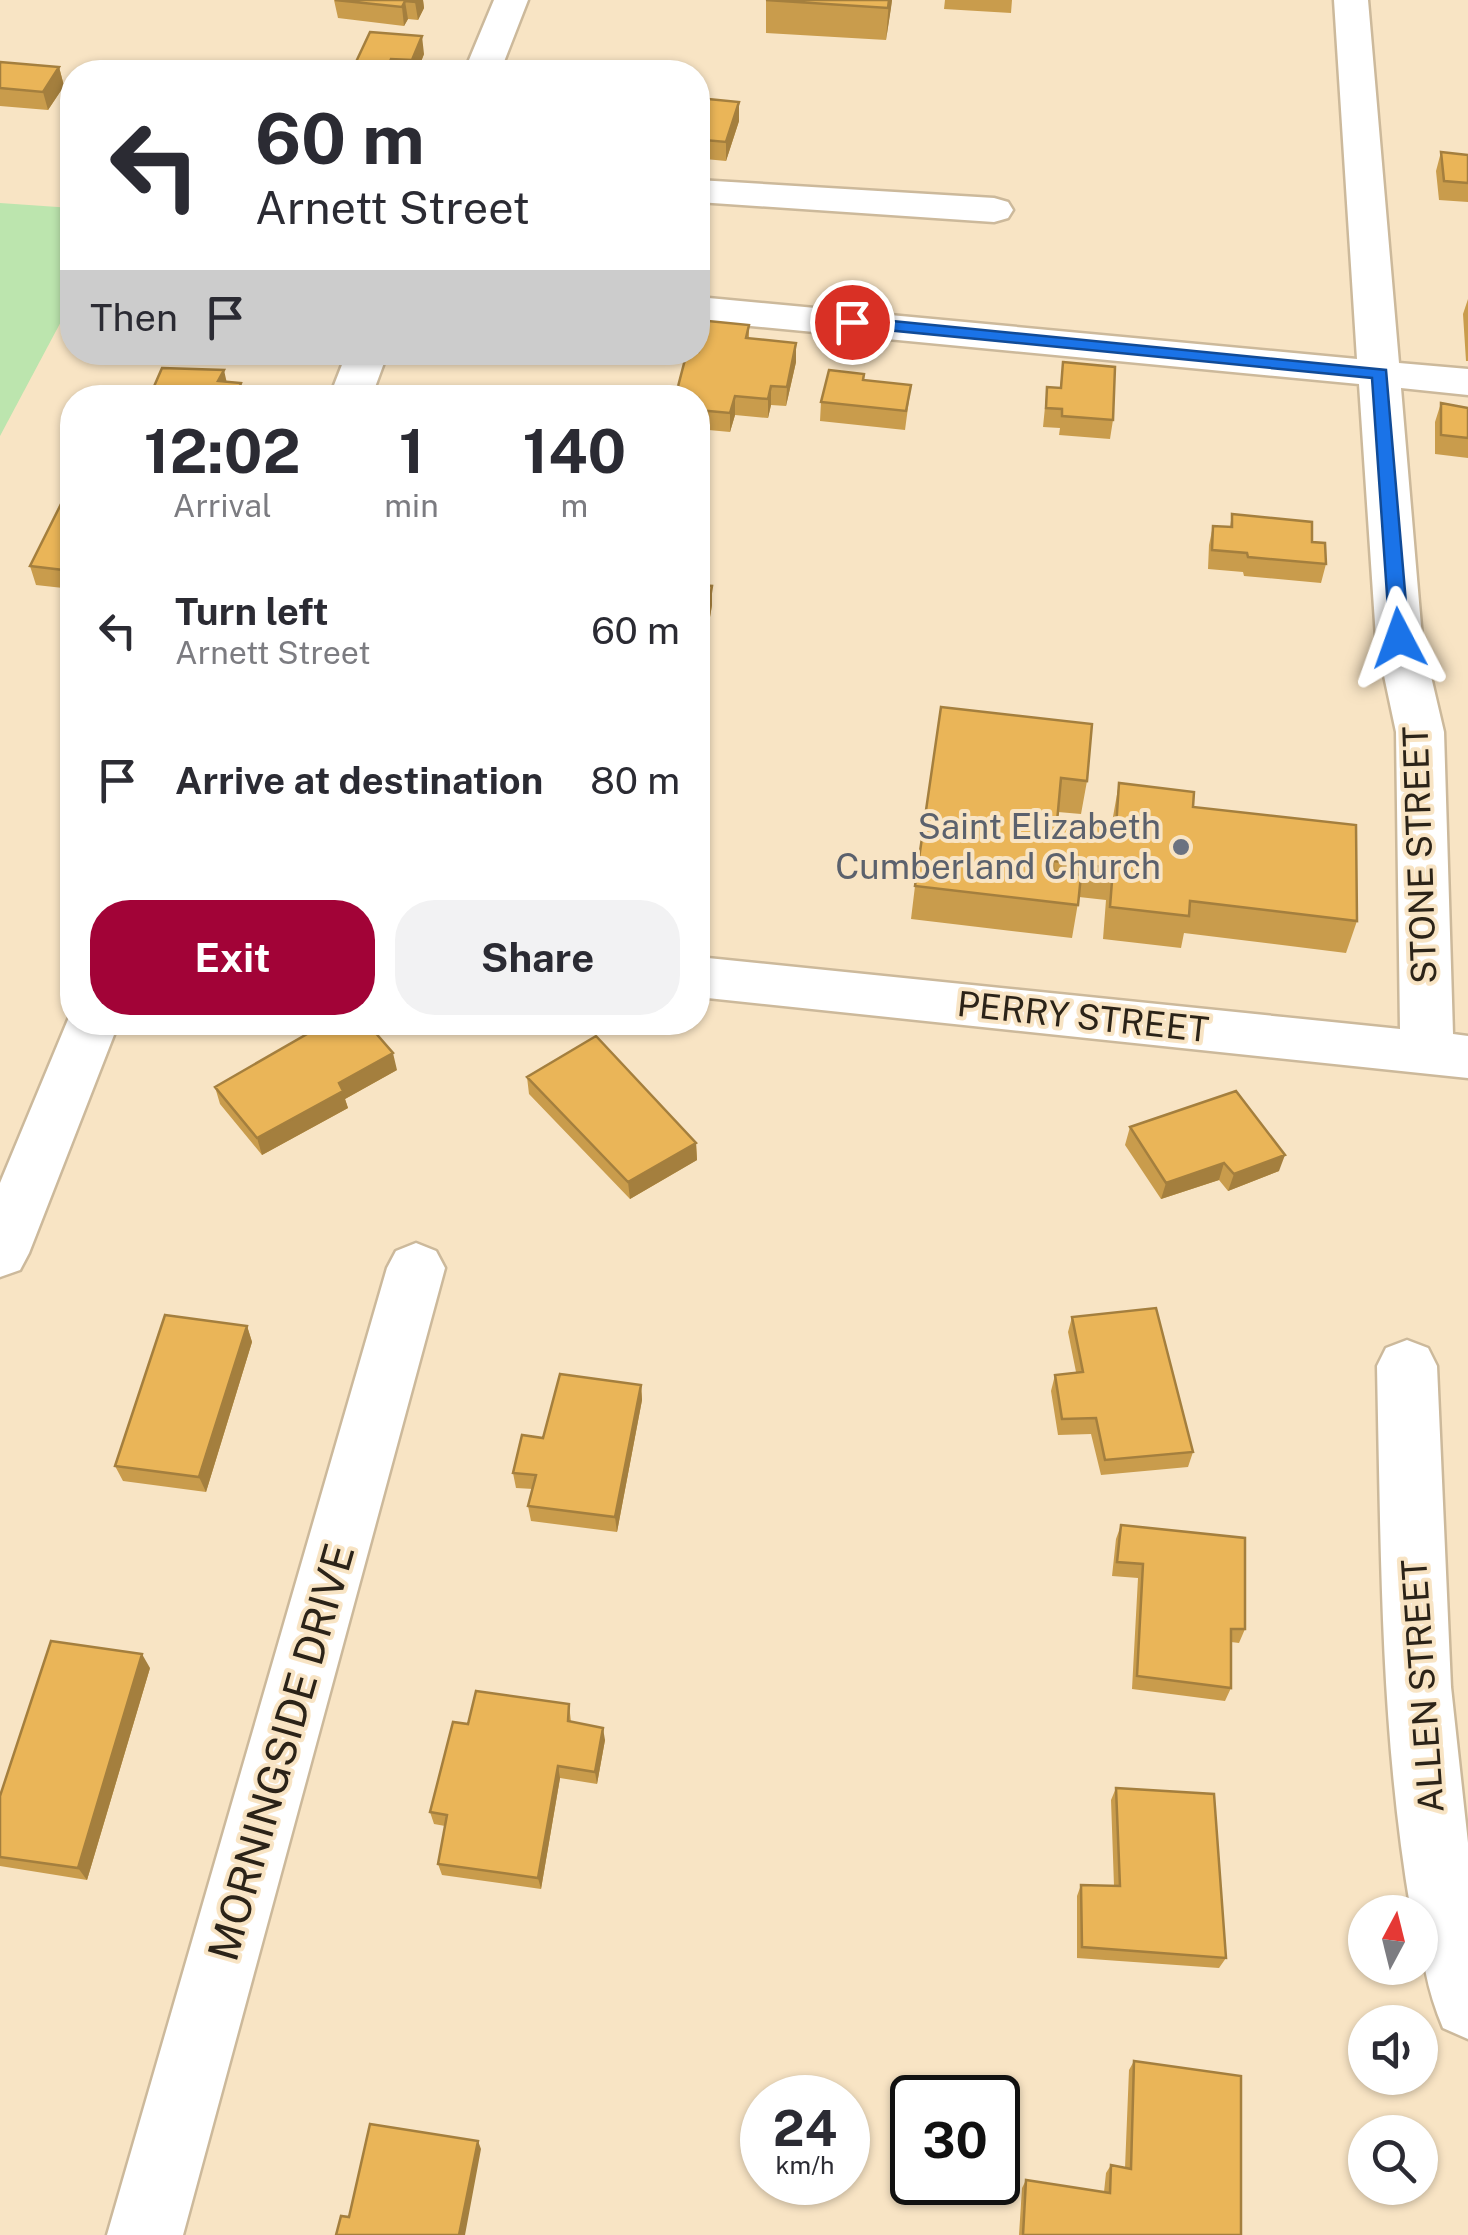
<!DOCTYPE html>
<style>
body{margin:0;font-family:"Public Sans",sans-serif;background:#f2f2f3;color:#2b2b33;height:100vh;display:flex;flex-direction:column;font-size:38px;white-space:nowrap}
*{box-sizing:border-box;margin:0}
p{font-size:32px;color:#7c7c81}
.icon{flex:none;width:55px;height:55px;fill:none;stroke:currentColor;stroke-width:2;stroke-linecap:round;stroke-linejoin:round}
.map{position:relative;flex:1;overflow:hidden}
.panel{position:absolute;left:60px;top:385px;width:650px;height:650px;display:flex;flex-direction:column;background:#fff;border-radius:40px;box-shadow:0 2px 8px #0004}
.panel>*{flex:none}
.guide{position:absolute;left:60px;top:60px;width:650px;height:305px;border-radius:40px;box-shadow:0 2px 8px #0004;background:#fff;color:#2b2b33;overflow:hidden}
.needle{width:65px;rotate:7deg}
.fabs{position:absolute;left:1348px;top:1895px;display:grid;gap:20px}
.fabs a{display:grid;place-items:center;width:90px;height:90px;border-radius:50%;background:#fff;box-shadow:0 2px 8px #0004;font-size:50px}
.speed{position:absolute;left:740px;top:2075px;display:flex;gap:20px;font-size:50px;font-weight:700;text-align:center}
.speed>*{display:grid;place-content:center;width:130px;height:130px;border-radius:50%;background:#fff;box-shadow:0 2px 8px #0004;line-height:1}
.speed small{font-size:25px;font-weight:400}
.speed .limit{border:5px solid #111;border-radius:15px;background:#fff;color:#111}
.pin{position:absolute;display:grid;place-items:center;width:85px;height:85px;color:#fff;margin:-42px;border:5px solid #fff;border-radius:50%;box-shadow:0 2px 10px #0007}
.me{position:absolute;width:110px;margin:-55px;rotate:356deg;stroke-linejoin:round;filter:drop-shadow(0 0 8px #0008)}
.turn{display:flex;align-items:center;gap:35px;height:210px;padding:0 30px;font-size:45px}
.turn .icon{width:130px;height:130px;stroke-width:2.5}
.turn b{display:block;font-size:70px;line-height:85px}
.then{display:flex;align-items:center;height:95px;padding:0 30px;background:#0003;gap:20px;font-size:38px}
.eta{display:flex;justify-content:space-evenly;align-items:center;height:170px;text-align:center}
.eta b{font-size:60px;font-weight:700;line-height:70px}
.button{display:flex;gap:20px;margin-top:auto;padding:20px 30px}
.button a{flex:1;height:115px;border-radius:40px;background:#a20337;color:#fff;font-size:40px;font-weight:700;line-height:115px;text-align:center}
.button a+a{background:#f2f2f3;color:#2b2b33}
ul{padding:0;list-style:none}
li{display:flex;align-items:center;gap:30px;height:150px;padding:0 30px}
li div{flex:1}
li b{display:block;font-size:38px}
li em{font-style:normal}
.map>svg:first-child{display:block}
.green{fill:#bce5ae}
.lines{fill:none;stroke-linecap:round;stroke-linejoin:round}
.minor-casing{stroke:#ccb99b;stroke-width:5}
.minor{fill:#fff;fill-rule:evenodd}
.wall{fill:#c99c4c}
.shaded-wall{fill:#a47f3e}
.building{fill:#eab558;stroke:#a47f3e;stroke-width:2.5}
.route{fill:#1a73e8;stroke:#114b97;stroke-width:2.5}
.worship-dot{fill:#6b7280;stroke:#f8e4c4;stroke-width:4}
.labels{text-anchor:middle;stroke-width:8;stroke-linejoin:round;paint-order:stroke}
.worship-label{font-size:35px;fill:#5b616d;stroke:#f8e4c4;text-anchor:end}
.street-label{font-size:35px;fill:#2b2318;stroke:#f8e4c4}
.near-street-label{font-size:42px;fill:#2b2318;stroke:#f8e4c4}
</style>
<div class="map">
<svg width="1468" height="2235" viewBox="0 0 1468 2235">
<rect width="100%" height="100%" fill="#f8e4c4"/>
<path class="green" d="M0,203L72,208V301L0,436Z"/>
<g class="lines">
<g class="minor-casing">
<path id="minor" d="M494,0H528L500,72H464Z
M1334,0H1368L1399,363L1468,369V395L1401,388L1422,638L1444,732L1453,1034L1468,1036V1078L698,997V957L1400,1029L1396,732L1376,638L1359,384L698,321V297L1357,359Z
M698,180L994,198L1008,202L1013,210L1008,218L994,222L698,202Z
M347,352H388L371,398H329Z
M72,1010V1022H119L29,1253L20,1270L0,1277V1183Z
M416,1243L436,1251L445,1268L183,2235H107L387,1268L396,1251Z
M1407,1340L1428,1348L1437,1366L1451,1687L1468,1843V2039L1443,2028C1427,1990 1420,1954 1420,1912H1411C1380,1731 1381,1549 1377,1366L1386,1348Z"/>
</g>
<use href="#minor" class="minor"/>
</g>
<path class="wall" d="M334,0H423L424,8L418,20L408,19L404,26L338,18Z
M766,0H892L886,40L766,33Z
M945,0H1012L1011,13L944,9Z
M424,54L417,72H357L355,64Z
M0,62L59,67L64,86L48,110L0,106Z
M698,98L739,121L726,161L705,159L703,165H698Z
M1441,152L1468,155V202L1439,200L1436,171Z
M1468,299V361H1466L1463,314Z
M749,325V338L796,362L786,406L771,405L768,418L735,415L730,432L698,429V398Z
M1063,362L1113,420L1110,439L1059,435L1060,428L1043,427L1047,387L1060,388Z
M863,380L911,385L905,430L820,421L821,402Z
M1441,403L1468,408V458L1435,454V422Z
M72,488V589L36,585L30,566Z
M1232,514L1312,542L1326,564L1321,583L1244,576L1243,572L1208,569L1209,545L1213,526L1230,527Z
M698,585L712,605L706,641L698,640Z
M941,707L1087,781L1081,814L1058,812L1057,822L1111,828L1119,783L1193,807L1357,921L1346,953L1184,933L1181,948L1103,939L1106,900L1079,897L1072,938L911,919L915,886Z
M397,1070L345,1099L348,1108L262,1155L220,1104L215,1087Z
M527,1077L696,1143L697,1160L630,1199L529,1094Z
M1130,1127L1279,1171L1228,1191L1219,1180L1161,1199L1125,1145Z
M1072,1317L1193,1452L1188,1467L1101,1475L1091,1434L1058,1435L1051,1391L1055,1375L1076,1372L1068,1332Z
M247,1326L252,1342L206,1492L123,1481L115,1466Z
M641,1385L642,1400L617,1532L531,1521L528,1506L533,1489L516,1488L513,1473L543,1438Z
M1121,1525L1245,1629L1239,1643L1231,1642V1688L1225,1701L1132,1689L1138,1578L1112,1576L1116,1539Z
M150,1668L87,1880L0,1866V1796Z
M569,1704L571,1722L605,1740L597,1784L560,1778L541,1889L442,1875L438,1864L445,1826L434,1824L430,1812L468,1724Z
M1116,1788L1226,1958L1219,1968L1077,1958V1896L1081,1885L1114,1886L1111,1800Z
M1134,2061L1241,2235H1019L1022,2188L1026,2180L1104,2192L1106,2173L1111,2165L1125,2168L1129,2070Z"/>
<path class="shaded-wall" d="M413,0H423L424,8L418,20L415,2Z
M889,0H892L891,8L886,40Z
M405,1L408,19L404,26L402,7Z
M422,36L424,54L417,72H414L412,60Z
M391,59L393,72H389L388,66Z
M59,67L64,86L48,110L43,92Z
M739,102V121L726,161V142Z
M705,140V159L703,165V147Z
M796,343V362L786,406L787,387Z
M224,370L228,388L218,381Z
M241,383L244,398H235Z
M771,386V405L768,418V399Z
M735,396V415L730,432V413Z
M712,586V605L706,641V622Z
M393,1053L397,1070L345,1099L348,1108L262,1155L257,1138L339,1083Z
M696,1143L697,1160L630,1199L628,1182Z
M1285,1155L1279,1171L1228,1191L1234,1174Z
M1224,1163L1219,1180L1161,1199L1166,1183Z
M247,1326L252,1342L206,1492L199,1477Z
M641,1385L642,1400L617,1532L615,1517Z
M142,1654L150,1668L87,1880L78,1868Z
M603,1728L605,1740L597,1784L595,1772Z
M558,1766L560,1778L541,1889L538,1878Z
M478,2141L481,2149L465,2235H459Z"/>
<path class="building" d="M335,0H416L415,2L405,1L402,7Z
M766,0H889L888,8Z
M370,32L422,36L412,60L391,59L388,66L355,64Z
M0,62L59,67L43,92L0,88Z
M698,98L739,102L726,142L705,140L703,147L698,146Z
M1441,152L1468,155V183L1444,181Z
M698,320L749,325L746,338L796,343L787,387L771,386L768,399L735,396L730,413L698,410V398H675L687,352H698Z
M1063,362L1115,367L1113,420L1062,416V409L1046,408L1047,387L1061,388Z
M162,368L224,370L218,381L241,383L235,398H149Z
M829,370L864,374L863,380L911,385L906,411L821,402Z
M1441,403L1468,408V438L1441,435Z
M69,488H72V571L30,566Z
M1232,514L1312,522V542L1325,543L1326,564L1248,557L1247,553L1212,550L1213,526L1232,527Z
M698,585L712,586L706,622L698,621Z
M941,707L1092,724L1087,781L1061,778L1057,822L1116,828L1119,783L1194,792L1193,807L1356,825L1357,921L1190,901L1189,916L1110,907L1113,868L1053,861V871L1081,875L1078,905L915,886Z
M328,1022H366L393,1053L339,1083L343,1091L257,1138L215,1087Z
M596,1036L696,1143L628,1182L527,1077Z
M1236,1091L1285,1155L1234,1174L1224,1163L1166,1183L1130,1127Z
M1156,1308L1193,1452L1105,1460L1096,1418L1062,1419L1055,1375L1083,1372L1072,1317Z
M165,1315L247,1326L199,1477L115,1466Z
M560,1374L641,1385L615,1517L528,1506L536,1475L513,1473L522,1435L543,1438Z
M1121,1525L1245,1538V1629H1231V1688L1137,1676L1143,1564L1117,1562Z
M51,1641L142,1654L78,1868L0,1857V1796Z
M476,1691L569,1704L568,1721L603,1728L595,1772L558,1766L538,1878L438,1864L447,1815L430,1812L453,1722L468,1724Z
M1116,1788L1214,1794L1226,1958L1082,1947L1081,1885L1120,1886Z
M1134,2061L1241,2076V2235H1023L1026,2180L1110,2193L1111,2165L1131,2169Z
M370,2124L478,2141L459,2235H336L341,2216L349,2217Z"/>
<path class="route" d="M852,317L1386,370L1409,638L1399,644L1390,638L1372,378L846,326V319Z"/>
<circle class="worship-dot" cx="1181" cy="847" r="10"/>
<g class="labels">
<g class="worship-label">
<text x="1161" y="839">Saint Elizabeth<tspan x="1161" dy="40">Cumberland Church</tspan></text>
</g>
<g class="street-label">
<text transform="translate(1420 855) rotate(-92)" y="12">STONE STREET</text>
<text transform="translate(1083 1017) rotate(6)" y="12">PERRY STREET</text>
<text transform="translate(1423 1686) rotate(-94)" y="12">ALLEN STREET</text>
</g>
<g class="near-street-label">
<text transform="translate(281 1752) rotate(-74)" y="15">MORNINGSIDE DRIVE</text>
</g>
</g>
</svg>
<div class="fabs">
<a><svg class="needle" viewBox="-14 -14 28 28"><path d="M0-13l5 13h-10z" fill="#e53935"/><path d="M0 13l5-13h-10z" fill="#7c7c81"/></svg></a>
<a><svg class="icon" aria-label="sound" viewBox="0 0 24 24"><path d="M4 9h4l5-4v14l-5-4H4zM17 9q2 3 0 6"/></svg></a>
<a><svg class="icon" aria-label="search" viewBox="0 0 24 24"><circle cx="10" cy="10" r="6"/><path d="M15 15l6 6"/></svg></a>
</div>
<div class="speed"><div>24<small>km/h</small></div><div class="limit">30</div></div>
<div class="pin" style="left:852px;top:322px;background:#d93025"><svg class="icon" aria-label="arrive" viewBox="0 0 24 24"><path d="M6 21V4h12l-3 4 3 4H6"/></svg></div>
<svg class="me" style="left:1399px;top:638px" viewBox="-20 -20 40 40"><path d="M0-17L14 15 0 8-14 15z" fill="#1a73e8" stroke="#fff" stroke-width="4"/></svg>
<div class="guide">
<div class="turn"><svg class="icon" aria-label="left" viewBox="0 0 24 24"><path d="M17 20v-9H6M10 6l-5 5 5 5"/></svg><div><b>60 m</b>Arnett Street</div></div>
<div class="then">Then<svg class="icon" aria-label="arrive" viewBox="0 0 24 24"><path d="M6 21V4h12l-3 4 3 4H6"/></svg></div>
</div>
<section class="panel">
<div class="eta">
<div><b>12:02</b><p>Arrival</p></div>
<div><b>1</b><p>min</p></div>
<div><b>140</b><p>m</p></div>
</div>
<ul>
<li><svg class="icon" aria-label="left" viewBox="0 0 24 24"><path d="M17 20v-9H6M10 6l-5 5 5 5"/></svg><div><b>Turn left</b><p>Arnett Street</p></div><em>60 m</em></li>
<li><svg class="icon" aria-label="arrive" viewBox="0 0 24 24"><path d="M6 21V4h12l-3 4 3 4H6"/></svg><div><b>Arrive at destination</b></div><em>80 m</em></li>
</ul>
<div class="button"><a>Exit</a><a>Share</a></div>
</section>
</div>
